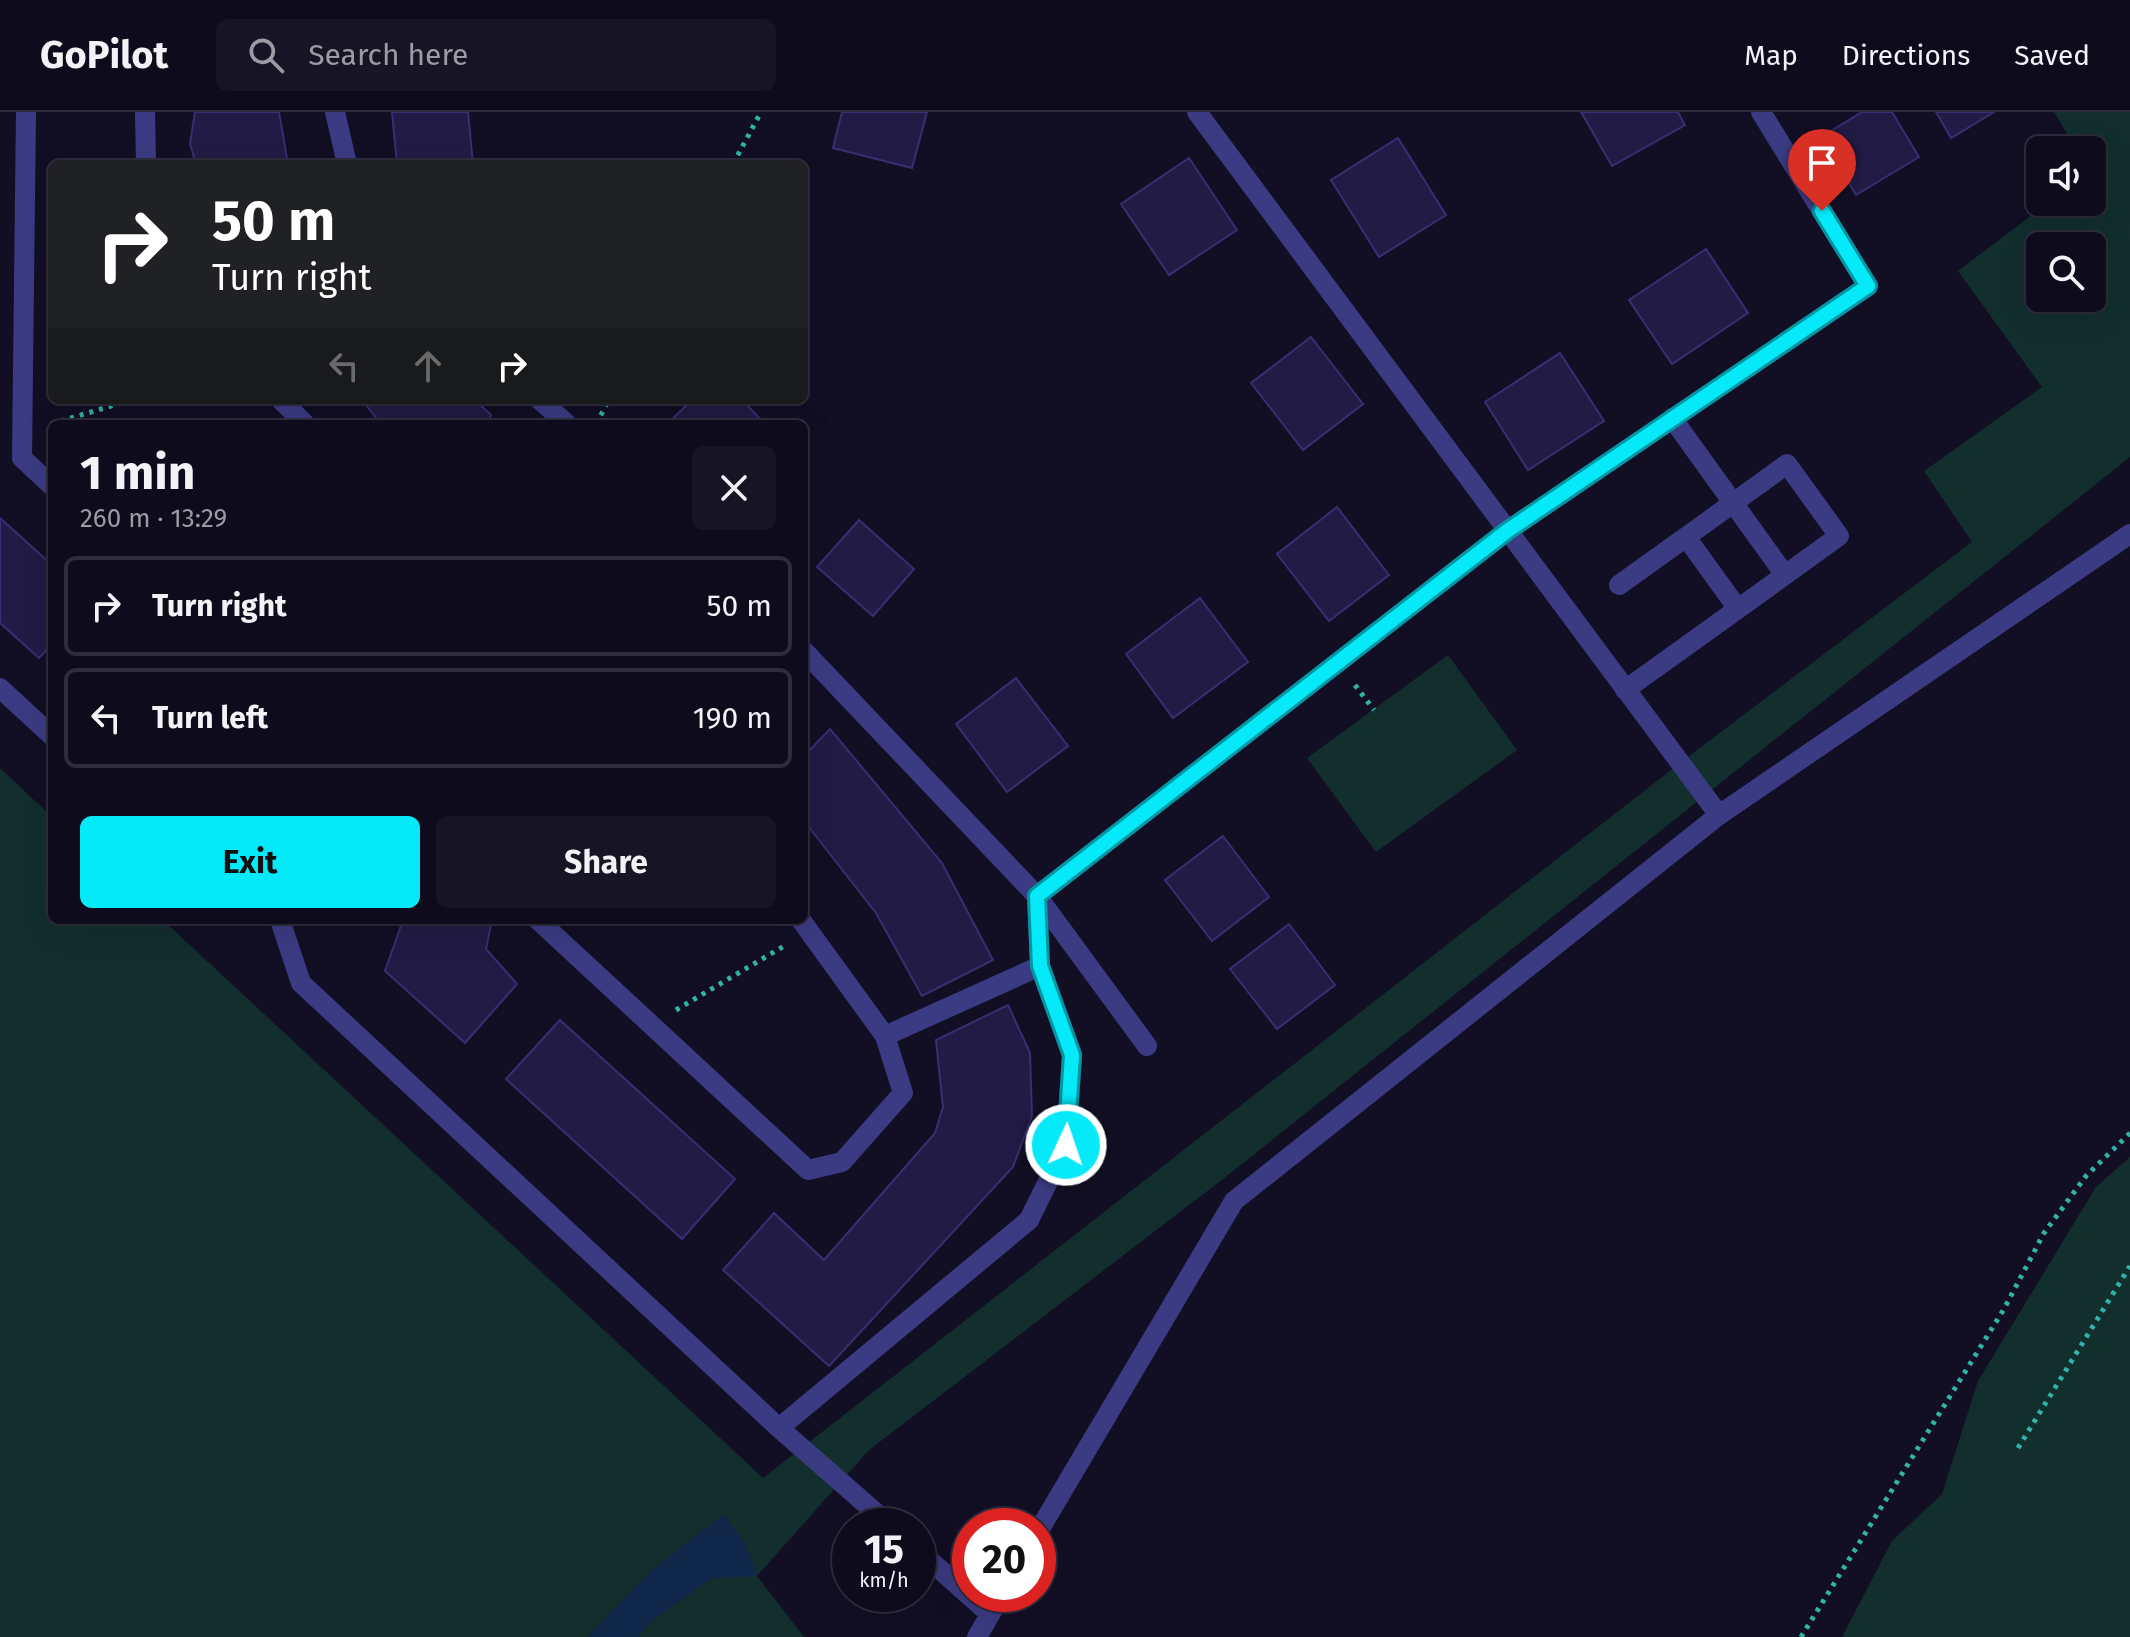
<!DOCTYPE html>
<meta charset="utf-8">
<style>
body{margin:0;font-family:"Fira Sans",sans-serif;background:#171425;color:#f1f3f6;height:100vh;display:flex;flex-direction:column;font-size:30px;white-space:nowrap}
*{box-sizing:border-box;margin:0}
p{font-size:26px;color:#9b9ba3}
.icon{flex:none;width:44px;height:44px;fill:none;stroke:currentColor;stroke-width:2;stroke-linecap:round;stroke-linejoin:round}
.map{position:relative;flex:1;overflow:hidden}
.drawer{position:absolute;left:48px;top:308px;width:760px;height:504px;display:flex;flex-direction:column;background:#0e0b1c;border-radius:12px;box-shadow:0 8px 32px #0002,0 0 0 2px #2e2b3b}
.drawer>*{flex:none}
.guide{position:absolute;left:48px;top:48px;width:760px;height:244px;border-radius:12px;box-shadow:0 8px 32px #0002,0 0 0 2px #2e2b3b;background:#202124;color:#fff;overflow:hidden}
.controls{position:absolute;left:2026px;top:24px;display:grid;gap:16px}
.controls a{display:grid;place-items:center;width:80px;height:80px;border-radius:12px;background:#0e0b1c;box-shadow:0 8px 32px #0002,0 0 0 2px #2e2b3b;font-size:40px}
.speed{position:absolute;left:832px;top:1396px;display:flex;gap:16px;font-size:40px;font-weight:700;text-align:center}
.speed>*{display:grid;place-content:center;width:104px;height:104px;border-radius:50%;background:#0e0b1c;box-shadow:0 8px 32px #0002,0 0 0 2px #2e2b3b;line-height:1}
.speed small{font-size:20px;font-weight:400}
.speed .limit{border:12px solid #d22;background:#fff;color:#111}
.pin{position:absolute;display:grid;place-items:center;width:68px;height:68px;color:#fff;margin:-82px -34px;border-radius:50% 50% 50% 0;rotate:-45deg;box-shadow:0 0 8px #0007}
.pin .icon{rotate:45deg}
.me{position:absolute;width:88px;margin:-44px;rotate:3deg;stroke-linejoin:round;filter:drop-shadow(0 0 6px #0008)}
.turn{display:flex;align-items:center;gap:28px;height:168px;padding:0 32px;font-size:36px}
.turn .icon{width:104px;height:104px;stroke-width:2.5}
.turn b{display:block;font-size:56px;line-height:68px}
.lanes{display:flex;align-items:center;height:76px;padding:0 32px;background:#0003;justify-content:center;gap:40px;direction:ltr}
.lanes .off{opacity:.35}
.round{display:grid;place-items:center;flex:none;width:84px;height:84px;border-radius:12px;background:#171425}
.headline{display:flex;align-items:center;justify-content:space-between;height:136px;padding:0 32px}
h1{font-size:48px;font-weight:700;line-height:60px}
.primary-button{display:flex;gap:16px;margin-top:auto;padding:16px 32px}
.primary-button a{flex:1;height:92px;border-radius:12px;background:#05e9f9;color:#111;font-size:32px;font-weight:700;line-height:92px;text-align:center}
.primary-button a+a{background:#171425;color:#f1f3f6}
ul{padding:0;list-style:none}
li{display:flex;align-items:center;gap:24px;height:100px;margin:0 16px 12px;padding:0 16px;border:4px solid #2e2b3b;border-radius:12px}
li div{flex:1}
li b{display:block;font-size:30px}
li em{font-style:normal}
header{display:flex;align-items:center;gap:48px;box-sizing:border-box;height:112px;padding:0 40px;background:#0e0b1c;border-bottom:2px solid #2e2b3b}
header strong{font-size:38px}
nav{display:flex;gap:44px;margin-inline-start:auto;font-size:28px}
.search{width:560px;height:72px;background:#171425;display:flex;align-items:center;gap:20px;box-sizing:border-box;padding:0 28px;border-radius:12px;color:#9b9ba3;font-size:30px}
.map>svg:first-child{display:block}
.green{fill:#122f2d;fill-rule:evenodd}
.water{fill:#0f2749}
.building{fill:#221b45;stroke:#392e71;stroke-width:2}
.lines{fill:none;stroke-linecap:round;stroke-linejoin:round}
.path{stroke:#31b4a8;stroke-width:5;stroke-dasharray:4 6;stroke-linecap:butt}
.lane{stroke:#3b3b83;stroke-width:20}
.street{stroke:#3b3b83;stroke-width:20}
.route-casing{stroke:#0397a2;stroke-width:20}
.route{stroke:#05e9f9;stroke-width:14}
</style>
<header>
<strong>GoPilot</strong>
<div class="search"><svg class="icon" aria-label="search" viewBox="0 0 24 24"><circle cx="10" cy="10" r="6"/><path d="M15 15l6 6"/></svg>Search here</div>
<nav><a>Map</a><a>Directions</a><a>Saved</a></nav>
</header>
<div class="map">
<svg width="2130" height="1525" viewBox="0 0 2130 1525">
<rect width="100%" height="100%" fill="#120f25"/>
<path class="green" d="M2054,0H2130V345L1223,1067L869,1338L757,1464L804,1525H0V656L52,705V808H163L763,1366L1680,651L1972,430L1924,359L2042,275L1958,159L2049,90H2092V38H2077ZM2040,134H2092V186H2040Z
M1448,543L1517,638L1376,740L1307,646Z
M2130,1045V1525H1842L1892,1429L1942,1382L1978,1269L2096,1075Z"/>
<path class="water" d="M724,1402L747,1435L757,1464L712,1466L653,1508L638,1525H587L651,1459Z"/>
<path class="building" d="M195,0H279L288,52H196L190,32Z
M392,0H468L473,52H397Z
M842,0H927L912,56L833,36Z
M1581,0H1678L1685,13L1612,54Z
M1862,0H1892L1919,45L1856,83L1821,25Z
M1936,0H1994L1951,26Z
M1398,26L1446,103L1379,145L1331,68Z
M1189,46L1237,118L1169,163L1121,92Z
M1706,137L1748,201L1672,252L1629,188Z
M1311,225L1363,292L1303,338L1251,271Z
M1560,241L1604,309L1528,358L1485,290Z
M362,288H475L491,303L487,312H381Z
M692,288H742L765,312H667Z
M1337,395L1389,463L1329,509L1277,442Z
M0,406L52,453V532L39,546L0,511Z
M859,408L914,457L873,504L817,455Z
M1200,486L1248,550L1173,606L1126,542Z
M1016,566L1068,634L1007,680L956,612Z
M830,617L942,751L993,848L922,884L876,801L804,709V644Z
M1223,724L1269,785L1212,829L1165,768Z
M403,808H492L486,837L517,872L465,931L385,859Z
M1289,812L1335,873L1277,917L1230,857Z
M1008,893L1030,941L1032,1004L1013,1055L829,1254L723,1158L774,1101L824,1148L935,1021L943,995L936,928Z
M560,908L735,1067L682,1127L506,967Z"/>
<g class="lines">
<path class="path" d="M733,52L761,0
M51,312L131,288
M596,312L609,288
M1355,573L1374,598
M676,898L784,834
M2018,1336L2130,1154
M1801,1525L2004,1197L2044,1121L2086,1064L2130,1021"/>
<path class="lane" d="M26,0L22,346L52,374
M145,0L146,52
M335,0L347,52
M281,288L305,312
M540,288L567,312
M1619,473L1686,425
M1738,497L1686,425L1787,352L1839,424L1785,463
M804,539L1037,784L1507,419L1868,174L1761,0
M0,576L52,624
M1625,578L1785,463L1672,306
M280,808L301,871L779,1316L891,1414
M538,808L808,1058L842,1050L903,981L885,924L801,808
M885,924L1040,854
M779,1316L1029,1108L1066,1033L1072,943L1040,854L1037,784L1147,934
M1038,1420L1234,1089L1719,703L1197,0
M918,1438L990,1502
M977,1525L1002,1482"/>
<path class="street" d="M1719,703L2130,422"/>
</g>
<g class="lines">
<g class="route-casing">
<path id="route" d="M1066,1033L1072,943L1040,854L1037,784L1507,419L1868,174L1822,99"/>
</g>
<use href="#route" class="route"/>
</g>
</svg>
<div class="controls">
<a><svg class="icon" aria-label="sound" viewBox="0 0 24 24"><path d="M4 9h4l5-4v14l-5-4H4zM17 9q2 3 0 6"/></svg></a>
<a><svg class="icon" aria-label="search" viewBox="0 0 24 24"><circle cx="10" cy="10" r="6"/><path d="M15 15l6 6"/></svg></a>
</div>
<div class="speed"><div>15<small>km/h</small></div><div class="limit">20</div></div>
<div class="pin" style="left:1822px;top:99px;background:#d93025"><svg class="icon" aria-label="arrive" viewBox="0 0 24 24"><path d="M6 21V4h12l-3 4 3 4H6"/></svg></div>
<svg class="me" style="left:1066px;top:1033px" viewBox="-20 -20 40 40"><circle r="17" fill="#05e9f9" stroke="#fff" stroke-width="3"/><path d="M0-11L8 9 0 5-8 9z" fill="#fff"/></svg>
<div class="guide">
<div class="turn"><svg class="icon" aria-label="right" viewBox="0 0 24 24"><path d="M7 20v-9h11M14 6l5 5-5 5"/></svg><div><b>50 m</b>Turn right</div></div>
<div class="lanes"><svg class="icon off" aria-label="left" viewBox="0 0 24 24"><path d="M17 20v-9H6M10 6l-5 5 5 5"/></svg><svg class="icon off" aria-label="ahead" viewBox="0 0 24 24"><path d="M12 20V5M6 11l6-6 6 6"/></svg><svg class="icon" aria-label="right" viewBox="0 0 24 24"><path d="M7 20v-9h11M14 6l5 5-5 5"/></svg></div>
</div>
<section class="drawer">
<div class="headline"><div><h1>1 min</h1><p>260 m · 13:29</p></div><a class="round"><svg class="icon" aria-label="close" viewBox="0 0 24 24"><path d="M6 6l12 12M18 6L6 18"/></svg></a></div>
<ul>
<li><svg class="icon" aria-label="right" viewBox="0 0 24 24"><path d="M7 20v-9h11M14 6l5 5-5 5"/></svg><div><b>Turn right</b></div><em>50 m</em></li>
<li><svg class="icon" aria-label="left" viewBox="0 0 24 24"><path d="M17 20v-9H6M10 6l-5 5 5 5"/></svg><div><b>Turn left</b></div><em>190 m</em></li>
</ul>
<div class="primary-button"><a>Exit</a><a>Share</a></div>
</section>
</div>
